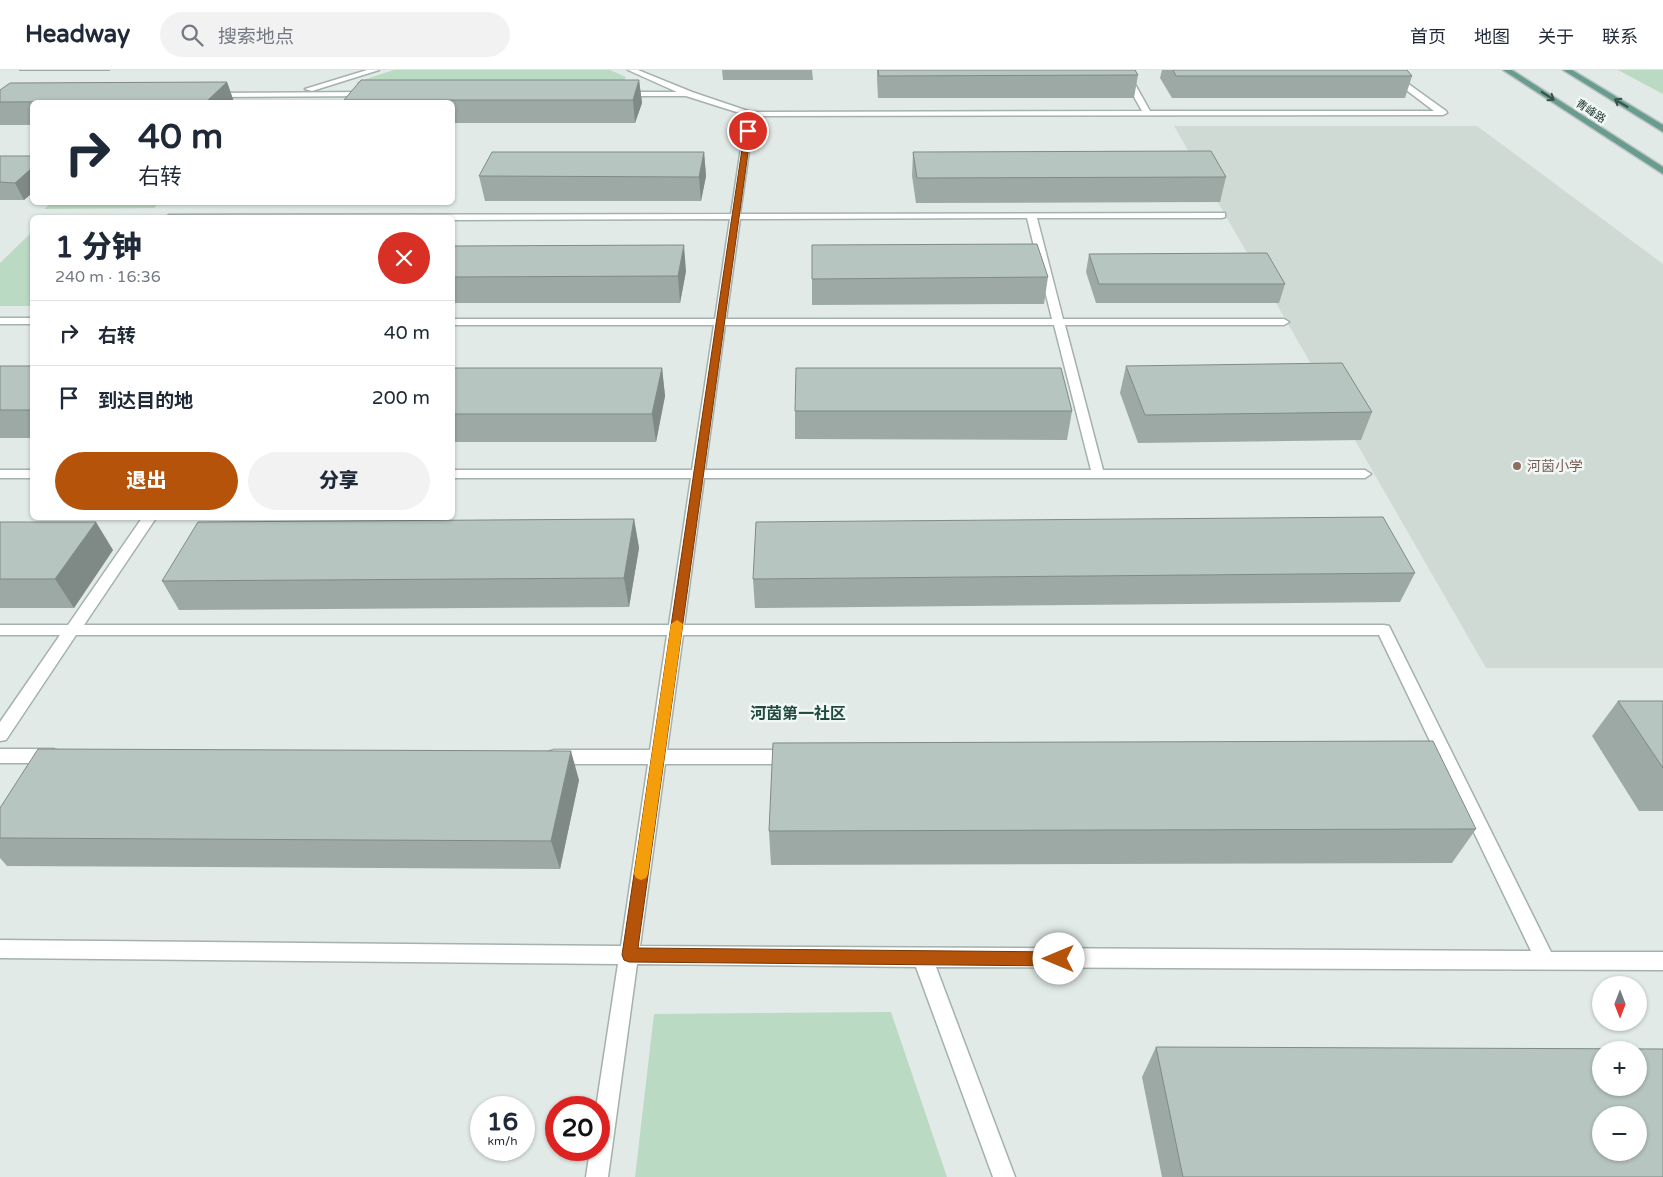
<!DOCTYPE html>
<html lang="zh">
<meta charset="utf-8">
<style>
body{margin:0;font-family:"Varela Round","Noto Sans SC",sans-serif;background:#f2f2f3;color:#1f2937;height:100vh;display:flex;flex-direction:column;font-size:19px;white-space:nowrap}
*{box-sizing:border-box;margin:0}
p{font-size:16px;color:#747a83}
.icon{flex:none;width:28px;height:28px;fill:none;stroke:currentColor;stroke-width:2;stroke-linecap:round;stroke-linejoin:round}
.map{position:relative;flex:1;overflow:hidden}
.sheet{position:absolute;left:30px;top:145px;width:425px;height:305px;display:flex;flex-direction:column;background:#fff;border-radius:8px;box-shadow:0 1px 4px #0004}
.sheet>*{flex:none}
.hud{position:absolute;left:30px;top:30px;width:425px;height:105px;border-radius:8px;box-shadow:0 1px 4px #0004;background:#fff;color:#1f2937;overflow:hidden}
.needle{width:32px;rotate:180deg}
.fabs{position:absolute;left:1592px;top:906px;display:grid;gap:10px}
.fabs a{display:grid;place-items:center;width:55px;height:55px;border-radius:50%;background:#fff;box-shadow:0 1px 4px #0004;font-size:25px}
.speed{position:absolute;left:470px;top:1026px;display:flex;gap:10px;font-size:25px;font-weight:700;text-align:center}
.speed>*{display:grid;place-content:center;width:65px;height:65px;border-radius:50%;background:#fff;box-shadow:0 1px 4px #0004;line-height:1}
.speed small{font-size:12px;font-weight:400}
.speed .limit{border:8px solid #d22;background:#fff;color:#111}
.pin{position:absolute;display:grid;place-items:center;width:42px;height:42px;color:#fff;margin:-21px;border:2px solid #fff;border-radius:50%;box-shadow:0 1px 5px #0007}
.me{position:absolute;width:55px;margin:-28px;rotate:270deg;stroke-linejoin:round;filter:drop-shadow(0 0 4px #0008)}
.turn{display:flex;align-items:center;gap:18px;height:105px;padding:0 25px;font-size:22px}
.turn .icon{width:65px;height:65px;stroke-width:2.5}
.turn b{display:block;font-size:35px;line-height:42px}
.round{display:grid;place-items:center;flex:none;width:52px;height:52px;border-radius:26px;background:#f2f2f3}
.headline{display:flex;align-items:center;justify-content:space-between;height:85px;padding:0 25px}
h1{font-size:30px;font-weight:800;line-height:38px}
.action{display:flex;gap:10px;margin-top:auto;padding:10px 25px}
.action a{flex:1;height:58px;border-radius:30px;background:#b45309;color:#fff;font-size:20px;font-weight:800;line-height:58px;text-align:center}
.action a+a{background:#f2f2f3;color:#1f2937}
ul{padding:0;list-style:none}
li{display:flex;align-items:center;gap:15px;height:65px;padding:0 25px;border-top:1px solid #e0e1e3}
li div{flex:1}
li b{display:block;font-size:19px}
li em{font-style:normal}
header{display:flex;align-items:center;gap:30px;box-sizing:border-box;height:70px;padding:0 25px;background:#fff;border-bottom:1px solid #e0e1e3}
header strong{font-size:24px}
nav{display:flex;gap:28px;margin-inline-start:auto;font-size:18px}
.search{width:350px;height:45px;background:#f2f2f3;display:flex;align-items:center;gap:12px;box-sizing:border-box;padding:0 18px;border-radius:28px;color:#747a83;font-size:19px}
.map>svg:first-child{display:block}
.built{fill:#cfdad5}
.green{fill:#bbdac3}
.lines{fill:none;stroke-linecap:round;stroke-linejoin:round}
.minor-casing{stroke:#a4b1ad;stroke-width:3}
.major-casing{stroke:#bdc4c2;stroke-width:3}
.minor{fill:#fff;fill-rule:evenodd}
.major{fill:#689c8e;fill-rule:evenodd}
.wall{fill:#9da9a4}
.shaded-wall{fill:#7f8a86}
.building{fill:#b6c5bf;stroke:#7f8a86;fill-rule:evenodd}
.oneway{stroke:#34524a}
.route{fill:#b45309;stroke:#753606}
.slow{fill:#f59e0b}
.education-dot{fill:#8d6e63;stroke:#f1f7f4;stroke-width:2}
.labels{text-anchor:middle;stroke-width:5;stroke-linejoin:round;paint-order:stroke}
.far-street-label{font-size:11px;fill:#223933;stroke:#f1f7f4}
.education-label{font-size:14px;fill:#785e54;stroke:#f1f7f4;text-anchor:start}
.quarter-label{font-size:16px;font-weight:bold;fill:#204a3f;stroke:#f1f7f4}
</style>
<header>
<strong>Headway</strong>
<div class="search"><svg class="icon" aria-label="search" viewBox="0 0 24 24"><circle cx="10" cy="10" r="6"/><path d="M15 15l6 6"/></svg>搜索地点</div>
<nav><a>首页</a><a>地图</a><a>关于</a><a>联系</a></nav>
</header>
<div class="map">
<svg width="1663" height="1107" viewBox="0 0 1663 1107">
<rect width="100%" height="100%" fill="#e1eae6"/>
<path class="built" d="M1174,56H1477L1663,194V598H1486Z"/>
<path class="green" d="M394,0H610L626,7L623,12L357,14V12Z
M1618,0H1663V24Z
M51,133V132L159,133L154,138L44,139Z
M32,162V236H0V193Z
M891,942L947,1107H635L654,944Z"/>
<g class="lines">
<g class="minor-casing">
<path id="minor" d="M367,0H379L312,21L305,19Z
M628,0H638L692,22L751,42L1142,41L1119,0H1127L1150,41H1434L1380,0H1389L1446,41L1447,43L1443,45L754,46L740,144L1225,143V147L1222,148H1037L1063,249H1284L1289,252L1284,255H1065L1103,400H1365L1371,404L1365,408H704L684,555H1384L1389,556L1551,882H1663V900L936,897L1015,1107H993L916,897L637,894L608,1107H586L590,1080H599V1038H596L618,894L0,888V870L621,876L648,694H554L548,692L546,687L548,682L554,680H650L667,565H76L6,670L0,671V652L60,565H0V555H68L142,448H156L84,555H669L691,408H452V400H692L714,255H452V249H715L730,149L452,150V148H165L169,145L731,144L746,45L686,26H618V22H677ZM1027,148L1052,249H726L740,149ZM725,255H1054L1091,400H705ZM683,565H1379L1531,881L640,876L665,694H793L799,692L801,687L799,682L793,680H667Z
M370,22H373V26L211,27L207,25L211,23Z
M0,248H32V254H0Z
M0,400H32V408H0Z
M0,679H53L59,681L61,686L59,691L53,693H0Z"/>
</g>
<g class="major-casing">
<path id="major" d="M1503,0H1512L1663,97V104Z
M1563,0H1572L1663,55V62Z"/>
</g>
<use href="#minor" class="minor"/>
<use href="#major" class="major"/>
</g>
<path class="wall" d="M19,0H111L109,1H19Z
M722,0H812L813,10H723Z
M877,0H1135L1138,5L1134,28H878L877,9Z
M1162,0H1407L1412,6L1405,28H1172L1160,8Z
M639,10L642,33L635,53H452V32H345L344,30Z
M227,12L234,32H32V55H0V20Z
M704,82L706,106L701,131H485L479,106Z
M913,82L1226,107L1220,132L916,133L912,106Z
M0,86H32V123L24,130H0Z
M219,132H430V133L220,134Z
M812,175L1048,207L1044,234L812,235Z
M452,176L686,201L680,233H452Z
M1089,184L1285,214L1279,233H1096L1086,202Z
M0,296H32V368H0Z
M1126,296L1372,342L1361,370L1138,373L1120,323Z
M452,298H662L665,326L656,372H452Z
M795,341H1072L1067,370L795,369Z
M634,449L639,478L629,537L179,540L162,511Z
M0,452L113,480L74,538H0Z
M1415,503L1400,532L755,538L753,509Z
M1618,631H1663V741H1639L1592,666Z
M579,710L560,799L7,796L0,788V738Z
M1476,759L1452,793L771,795L769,761Z
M1156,977L1663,1107H1162L1142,1007Z"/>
<path class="shaded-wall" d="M639,10L642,33L635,53L633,30Z
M227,12L234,32H207V31Z
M704,82L706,106L701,131L699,107Z
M32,98V123L24,130L15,113Z
M684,175L686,201L680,233L678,206Z
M662,298L665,326L656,372L652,344Z
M634,449L639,478L629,537L624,508Z
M96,452L113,480L74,538L55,509Z
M571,681L579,710L560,799L551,771Z"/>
<path class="building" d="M878,0H1135L1138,5L879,6Z
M1173,0H1407L1412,6H1176Z
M361,10H639L633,30H344Z
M227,12L207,31L0,32V20L10,13Z
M1211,81L1226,107L917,108L913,82Z
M492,82H704L699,107L479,106Z
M0,86H32V98L15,113L0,112Z
M1037,174L1048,207L812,209V175Z
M684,175L678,206L452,207V176Z
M1267,183L1285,214H1099L1089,184Z
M1342,293L1372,342L1145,345L1126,296Z
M0,296H32V340H0Z
M452,298H662L652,344H452Z
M796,298H1061L1072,341H795Z
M1383,447L1415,503L753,509L756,452Z
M634,449L624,508L162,511L198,452Z
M0,452H96L55,509H0Z
M1618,631H1663V698Z
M1433,671L1476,759L769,761L773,673Z
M38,679L571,681L551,771L0,768V738Z
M1156,977L1663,979V1107H1183ZM1601,980H1639V1018H1601ZM1601,1045H1639V1082H1601Z"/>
<defs><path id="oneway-shaft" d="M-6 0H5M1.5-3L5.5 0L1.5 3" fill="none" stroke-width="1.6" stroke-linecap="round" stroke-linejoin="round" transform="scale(1.25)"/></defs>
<g class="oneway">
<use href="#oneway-shaft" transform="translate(1548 26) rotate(33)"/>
<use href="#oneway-shaft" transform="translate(1621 33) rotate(-149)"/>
</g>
<path class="route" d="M745,59L751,61L638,878L1059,882L1064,884L1067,889L1064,894L1059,896L629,892L624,890L622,885Z"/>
<path class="slow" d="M677,550L683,554L648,804L646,808L641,810L636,808L634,804L671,554Z"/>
<circle class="education-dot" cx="1517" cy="396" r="5"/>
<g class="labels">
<g class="far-street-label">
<text transform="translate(1591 41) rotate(33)" y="4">青峰路</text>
</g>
<g class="education-label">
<text x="1527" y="401">河茵小学</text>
</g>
<g class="quarter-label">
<text x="798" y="649">河茵第一社区</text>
</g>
</g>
</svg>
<div class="fabs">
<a><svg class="needle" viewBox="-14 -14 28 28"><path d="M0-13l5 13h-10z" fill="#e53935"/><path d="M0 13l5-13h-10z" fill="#747a83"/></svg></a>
<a>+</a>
<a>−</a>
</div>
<div class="speed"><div>16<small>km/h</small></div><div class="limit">20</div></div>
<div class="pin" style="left:748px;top:61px;background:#d93025"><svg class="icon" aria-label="arrive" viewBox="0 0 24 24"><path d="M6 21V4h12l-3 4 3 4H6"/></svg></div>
<svg class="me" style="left:1059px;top:889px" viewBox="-20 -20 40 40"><circle r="19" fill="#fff"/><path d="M0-13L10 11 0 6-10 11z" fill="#b45309"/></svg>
<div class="hud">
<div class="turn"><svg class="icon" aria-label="right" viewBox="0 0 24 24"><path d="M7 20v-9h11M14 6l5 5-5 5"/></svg><div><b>40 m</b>右转</div></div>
</div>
<section class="sheet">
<div class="headline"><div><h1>1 分钟</h1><p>240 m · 16:36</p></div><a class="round" style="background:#d93025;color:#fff"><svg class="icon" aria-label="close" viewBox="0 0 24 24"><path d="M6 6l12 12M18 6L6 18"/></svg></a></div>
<ul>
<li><svg class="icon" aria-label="right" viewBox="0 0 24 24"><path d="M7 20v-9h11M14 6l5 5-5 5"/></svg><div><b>右转</b></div><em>40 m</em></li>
<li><svg class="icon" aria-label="arrive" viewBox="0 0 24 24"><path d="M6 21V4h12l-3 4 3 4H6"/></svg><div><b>到达目的地</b></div><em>200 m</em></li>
</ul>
<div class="action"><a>退出</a><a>分享</a></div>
</section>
</div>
